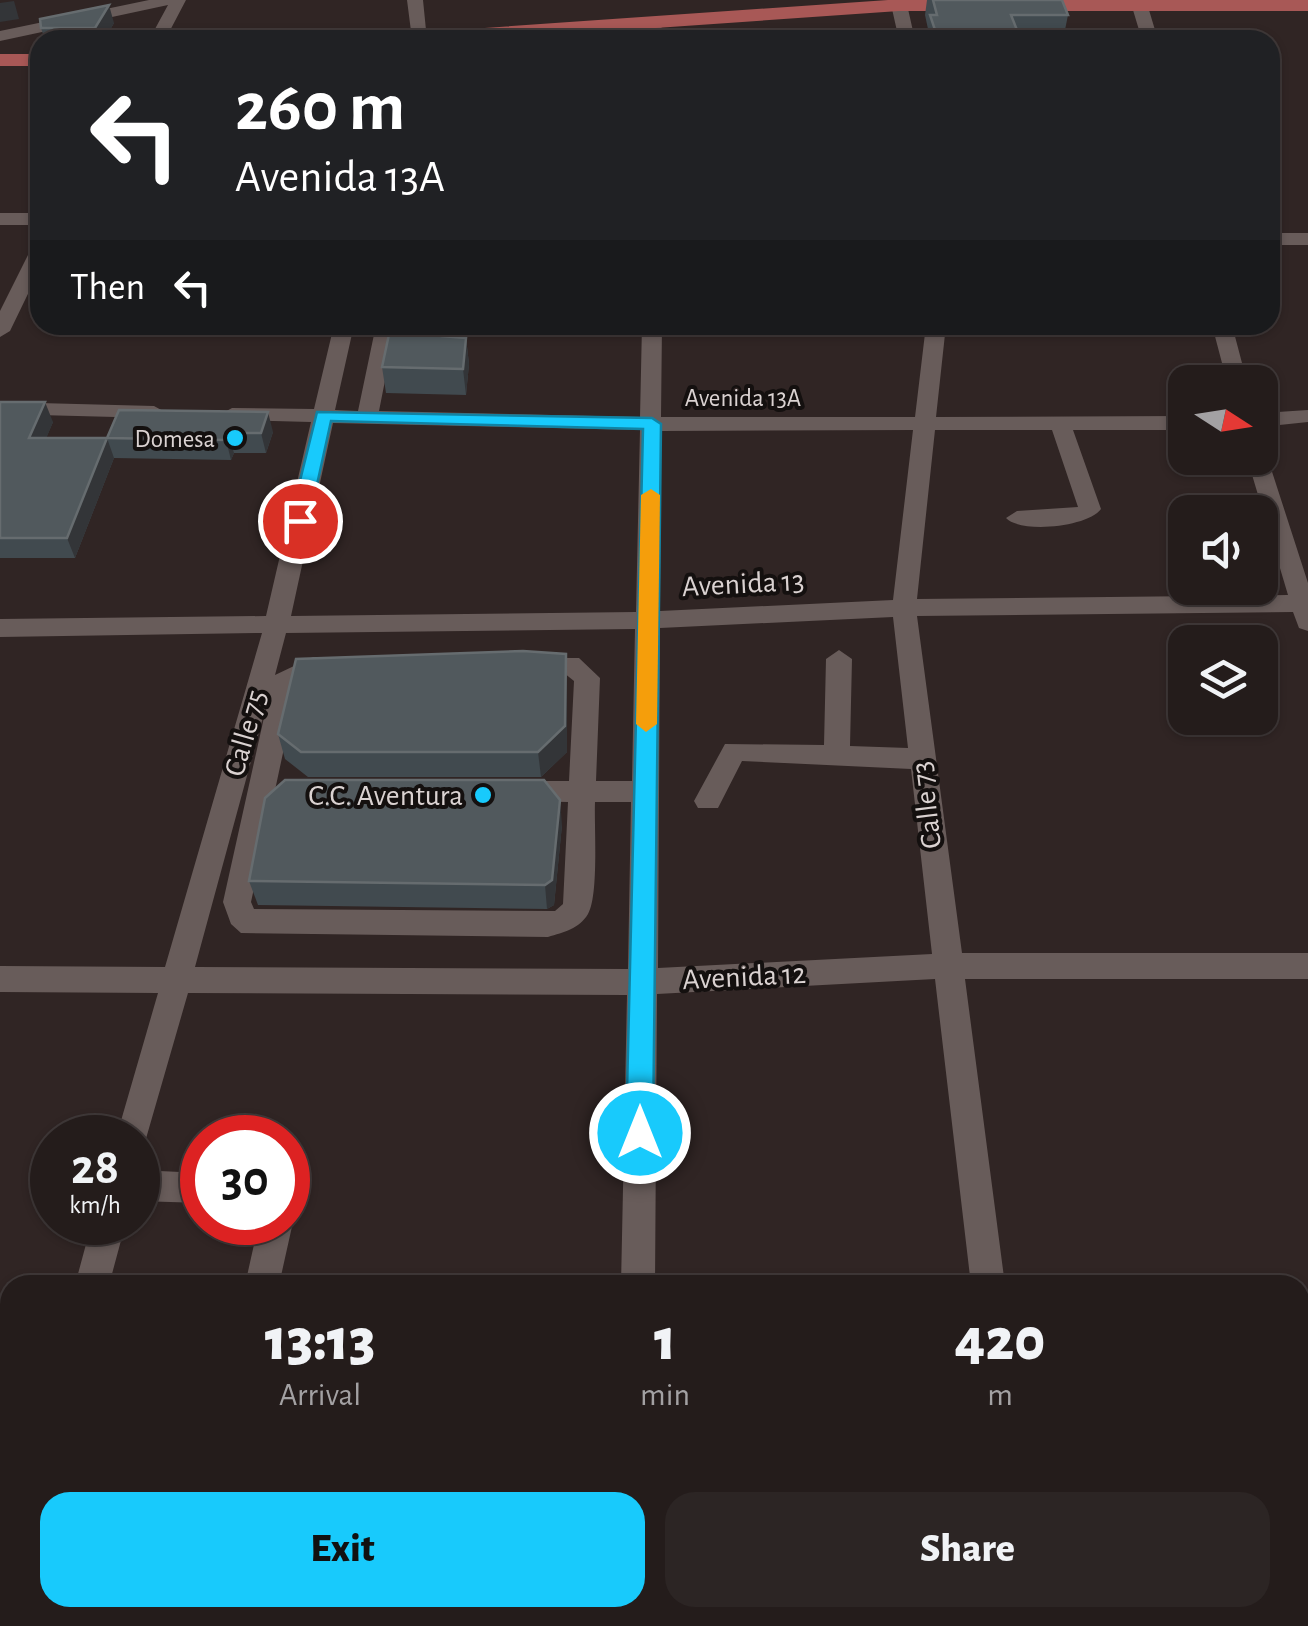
<!DOCTYPE html>
<style>
body{margin:0;font-family:"Alegreya Sans",sans-serif;background:#2c2524;color:#f1f3f6;height:100vh;display:flex;flex-direction:column;font-size:38px;white-space:nowrap}
*{box-sizing:border-box;margin:0}
p{font-size:32px;color:#a3a1a3}
.icon{flex:none;width:55px;height:55px;fill:none;stroke:currentColor;stroke-width:2;stroke-linecap:round;stroke-linejoin:round}
.map{position:relative;flex:1;overflow:hidden}
.panel{position:absolute;left:0px;top:1275px;width:1310px;height:352px;display:flex;flex-direction:column;background:#241c1b;border-radius:30px 30px 0 0;box-shadow:0 2px 8px #0004,0 0 0 2px #413a3a}
.panel>*{flex:none}
.banner{position:absolute;left:30px;top:30px;width:1250px;height:305px;border-radius:30px;box-shadow:0 2px 8px #0004,0 0 0 2px #413a3a;background:#202124;color:#fff;overflow:hidden}
.needle{width:65px;rotate:102deg}
.buttons{position:absolute;left:1168px;top:365px;display:grid;gap:20px}
.buttons a{display:grid;place-items:center;width:110px;height:110px;border-radius:20px;background:#241c1b;box-shadow:0 2px 8px #0004,0 0 0 2px #413a3a;font-size:50px}
.speed{position:absolute;left:30px;top:1115px;display:flex;gap:20px;font-size:50px;font-weight:700;text-align:center}
.speed>*{display:grid;place-content:center;width:130px;height:130px;border-radius:50%;background:#241c1b;box-shadow:0 2px 8px #0004,0 0 0 2px #413a3a;line-height:1}
.speed small{font-size:25px;font-weight:400}
.speed .limit{border:15px solid #d22;background:#fff;color:#111}
.pin{position:absolute;display:grid;place-items:center;width:85px;height:85px;color:#fff;margin:-42px;border:5px solid #fff;border-radius:50%;box-shadow:0 2px 10px #0007}
.me{position:absolute;width:110px;margin:-55px;rotate:0deg;stroke-linejoin:round;filter:drop-shadow(0 0 8px #0008)}
.turn{display:flex;align-items:center;gap:35px;height:210px;padding:0 40px;font-size:45px}
.turn .icon{width:130px;height:130px;stroke-width:2.5}
.turn b{display:block;font-size:70px;line-height:85px}
.then{display:flex;align-items:center;height:95px;padding:0 40px;background:#0003;gap:20px;font-size:38px}
.eta{display:flex;justify-content:space-evenly;align-items:center;height:170px;text-align:center}
.eta b{font-size:60px;font-weight:800;line-height:70px}
.primary-button{display:flex;gap:20px;margin-top:auto;padding:20px 40px}
.primary-button a{flex:1;height:115px;border-radius:30px;background:#18cafc;color:#111;font-size:40px;font-weight:800;line-height:115px;text-align:center}
.primary-button a+a{background:#2c2524;color:#f1f3f6}
.map>svg:first-child{display:block}
.lines{fill:none;stroke-linecap:round;stroke-linejoin:round}
.minor{fill:#685c5a;fill-rule:evenodd}
.major{fill:#a85856;fill-rule:evenodd}
.wall{fill:#414a4f}
.shaded-wall{fill:#333538}
.building{fill:#51595d;stroke:#666c6f;stroke-width:2.5}
.route{fill:#18cafc;stroke:#1083a4;stroke-width:2.5}
.slow{fill:#f59e0b}
.poi-dot{fill:#18cafc;stroke:#14100f;stroke-width:4}
.labels{text-anchor:middle;stroke-width:8;stroke-linejoin:round;paint-order:stroke}
.far-street-label{font-size:25px;fill:#dad2d1;stroke:#14100f}
.far-poi-label{font-size:25px;fill:#dad2d1;stroke:#14100f;text-anchor:end}
.street-label{font-size:30px;fill:#dad2d1;stroke:#14100f}
.poi-label{font-size:30px;fill:#dad2d1;stroke:#14100f;text-anchor:end}
</style>
<div class="map">
<svg width="1308" height="1626" viewBox="0 0 1308 1626">
<rect width="100%" height="100%" fill="#302524"/>
<g class="lines">
<path class="minor" d="M149,0H186L165,40H149L168,5L0,41V31Z
M407,0H423L427,40L412,39Z
M890,0H906L915,40H899Z
M1130,0H1146L1158,40H1142Z
M656,24L664,29V40H648V29Z
M0,213H40V225H0Z
M1270,233H1308V245H1270Z
M40,243V269L10,331L0,337V311L31,249Z
M334,325H354L335,410L358,411L376,325H396L379,411L640,417L642,325H662L661,417H915L926,325H946L936,417L1185,416V430H1073L1101,509C1088,527 1021,534 1006,518L1017,511L1078,507L1052,430H935L917,599L1288,595L1247,458L1266,453L1308,583V631L1299,628L1293,612L917,616L962,953H1308V979H965L1005,1285H971L935,979L657,994L655,1285H621L627,995L188,993L143,1149L138,1151V1138H116L158,993L0,992V966L165,967L262,633L0,637V619L266,616L311,422L232,420L221,414L232,408L314,409ZM333,423L640,430L636,612L291,616ZM913,430L893,600L660,611L661,431ZM893,617L908,748L850,746L852,659L839,650L826,659L824,745L725,744L694,801L698,808H718L742,761L911,769L932,954L658,968L660,628ZM635,629L632,781H596L600,678L579,658L313,657L275,675L286,633ZM564,673L574,681L569,781H519L505,791L519,801L568,802L563,904L555,911L254,909L251,902L298,683L316,675ZM269,695L223,902L231,924L241,933L548,937C564,932 579,929 588,914C599,895 594,826 595,802H631L628,969L195,967Z
M1212,325H1232L1247,382H1227Z
M0,402L154,406L165,412L154,418L0,414Z
M1308,410V422L1260,427V413Z
M138,1170L202,1173V1203L138,1201Z
M288,1211L293,1222L279,1285H245L259,1222H288Z
M92,1222H126L109,1285H75Z
M1300,1489H1308V1527H1300Z
M0,1538H10V1618H24L22,1626H0V1578L5,1576H0Z
M614,1618H654V1626H614Z
M1014,1618H1054L1055,1626H1015Z"/>
<path class="major" d="M888,0H1308V11H899L483,40H388L398,34Z
M0,54H40V66H0Z"/>
</g>
<path class="wall" d="M927,0H1062L1068,15L1063,40H927L928,29L925,15Z
M114,23L104,40H45L41,28Z
M450,336L466,338L469,364L466,395L386,393L382,367Z
M0,402L53,422L46,438H107L119,410L273,432L266,453H234L231,460L114,458L75,558H0Z
M567,680V752L541,777H308L285,759L278,734Z
M562,825L554,905L547,909L258,905L249,881Z"/>
<path class="shaded-wall" d="M14,1L19,19L0,22V3Z
M109,5L114,23L104,40H99L95,28Z
M444,325H453L446,362L442,336Z
M466,338L469,364L466,395L463,369Z
M45,402L53,422L38,458L29,438Z
M268,412L273,432L266,453L261,433Z
M228,433L234,453L231,460L226,440Z
M107,438L114,458L75,558L67,538Z
M566,654L567,680V752L541,777L538,752Z
M560,800L562,825L554,905L547,909L545,885Z"/>
<path class="building" d="M933,0H1062L1068,15H1011L1019,35L937,36L930,15H937Z
M109,5L95,28H41L40,19Z
M391,325H444L442,336L466,338L463,369L382,367Z
M0,402H45L29,438H107L67,538H0Z
M119,410L268,412L261,433H228L226,440L107,438Z
M523,651L566,654L565,726L538,752H301L278,734L296,659Z
M285,780H544L560,800L552,880L545,885L249,881L265,798Z"/>
<path class="route" d="M317,412L652,418L661,424L653,1133L649,1142L640,1146L630,1142L626,1133L643,429L331,421L309,521L300,527L290,521Z"/>
<path class="slow" d="M651,489L660,495L657,724L646,732L636,724L641,495Z"/>
<g class="poi-dot">
<circle cx="235" cy="438" r="10"/>
<circle cx="483" cy="795" r="10"/>
</g>
<g class="labels">
<g class="far-street-label">
<text x="743" y="406">Avenida 13A</text>
</g>
<g class="far-poi-label">
<text x="215" y="447">Domesa</text>
</g>
<g class="street-label">
<text transform="translate(743 583) rotate(-3)" y="10">Avenida 13</text>
<text transform="translate(245 733) rotate(-74)" y="10">Calle 75</text>
<text transform="translate(926 805) rotate(-97)" y="10">Calle 73</text>
<text transform="translate(744 976) rotate(-3)" y="10">Avenida 12</text>
</g>
<g class="poi-label">
<text x="463" y="805">C.C. Aventura</text>
</g>
</g>
</svg>
<div class="buttons">
<a><svg class="needle" viewBox="-14 -14 28 28"><path d="M0-13l5 13h-10z" fill="#e53935"/><path d="M0 13l5-13h-10z" fill="#a3a1a3"/></svg></a>
<a><svg class="icon" aria-label="sound" viewBox="0 0 24 24"><path d="M4 9h4l5-4v14l-5-4H4zM17 9q2 3 0 6"/></svg></a>
<a><svg class="icon" aria-label="layers" viewBox="0 0 24 24"><path d="M12 4l9 5-9 5-9-5zM3 14l9 5 9-5"/></svg></a>
</div>
<div class="speed"><div>28<small>km/h</small></div><div class="limit">30</div></div>
<div class="pin" style="left:300px;top:521px;background:#d93025"><svg class="icon" aria-label="arrive" viewBox="0 0 24 24"><path d="M6 21V4h12l-3 4 3 4H6"/></svg></div>
<svg class="me" style="left:640px;top:1133px" viewBox="-20 -20 40 40"><circle r="17" fill="#18cafc" stroke="#fff" stroke-width="3"/><path d="M0-11L8 9 0 5-8 9z" fill="#fff"/></svg>
<div class="banner">
<div class="turn"><svg class="icon" aria-label="left" viewBox="0 0 24 24"><path d="M17 20v-9H6M10 6l-5 5 5 5"/></svg><div><b>260 m</b>Avenida 13A</div></div>
<div class="then">Then<svg class="icon" aria-label="left" viewBox="0 0 24 24"><path d="M17 20v-9H6M10 6l-5 5 5 5"/></svg></div>
</div>
<section class="panel">
<div class="eta">
<div><b>13:13</b><p>Arrival</p></div>
<div><b>1</b><p>min</p></div>
<div><b>420</b><p>m</p></div>
</div>
<div class="primary-button"><a>Exit</a><a>Share</a></div>
</section>
</div>
